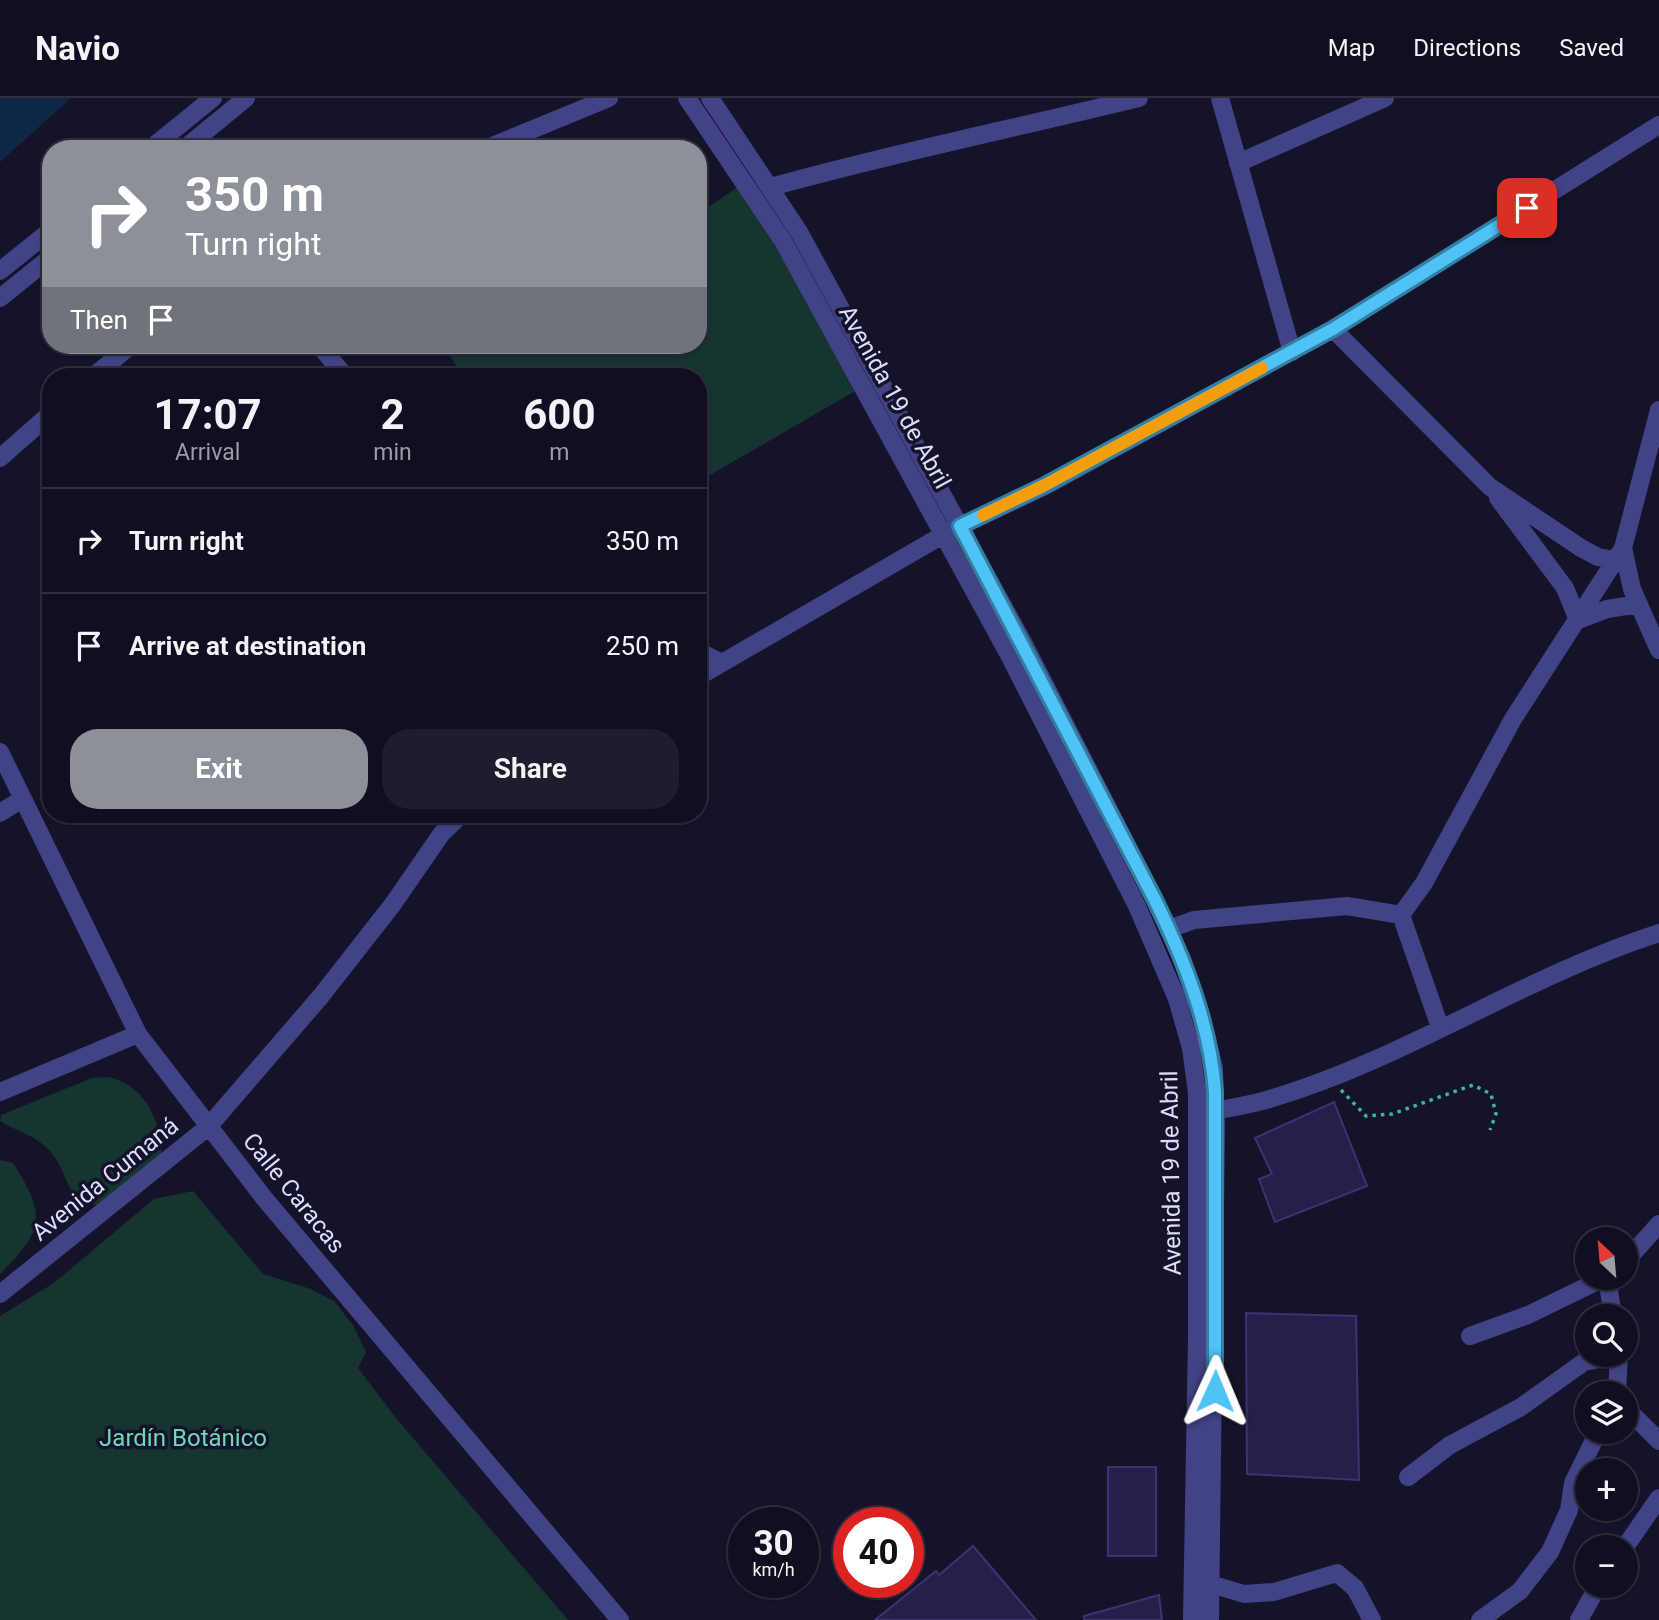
<!DOCTYPE html>
<meta charset="utf-8">
<style>
body{margin:0;font-family:Roboto,sans-serif;background:#1e1c2d;color:#f1f3f6;height:100vh;display:flex;flex-direction:column;font-size:26px;white-space:nowrap}
*{box-sizing:border-box;margin:0}
p{font-size:23px;color:#9c9ca5}
.icon{flex:none;width:38px;height:38px;fill:none;stroke:currentColor;stroke-width:2;stroke-linecap:round;stroke-linejoin:round}
.map{position:relative;flex:1;overflow:hidden}
.side{position:absolute;left:42px;top:270px;width:665px;height:455px;display:flex;flex-direction:column;background:#100e20;border-radius:28px;box-shadow:0 2px 5px #0004,0 0 0 2px #302e3e}
.side>*{flex:none}
.top-card{position:absolute;left:42px;top:42px;width:665px;height:214px;border-radius:28px;box-shadow:0 2px 5px #0004,0 0 0 2px #302e3e;background:#8c9099;color:#fff;overflow:hidden}
.needle{width:46px;rotate:334deg}
.fabs{position:absolute;left:1575px;top:1129px;display:grid;gap:14px}
.fabs a{display:grid;place-items:center;width:63px;height:63px;border-radius:50%;background:#100e20;box-shadow:0 2px 5px #0004,0 0 0 2px #302e3e;font-size:35px}
.speed{position:absolute;left:728px;top:1409px;display:flex;gap:14px;font-size:35px;font-weight:700;text-align:center}
.speed>*{display:grid;place-content:center;width:91px;height:91px;border-radius:50%;background:#100e20;box-shadow:0 2px 5px #0004,0 0 0 2px #302e3e;line-height:1}
.speed small{font-size:18px;font-weight:400}
.speed .limit{border:10px solid #d22;background:#fff;color:#111}
.pin{position:absolute;display:grid;place-items:center;width:60px;height:60px;color:#fff;margin:-30px;border-radius:14px;box-shadow:0 4px 10px #0006}
.me{position:absolute;width:77px;margin:-38px;rotate:1deg;stroke-linejoin:round;filter:drop-shadow(0 0 5px #0008)}
.turn{display:flex;align-items:center;gap:24px;height:147px;padding:0 28px;font-size:32px}
.turn .icon{width:91px;height:91px;stroke-width:2.5}
.turn b{display:block;font-size:49px;line-height:60px}
.then{display:flex;align-items:center;height:66px;padding:0 28px;background:#0003;gap:14px;font-size:26px}
.eta{display:flex;justify-content:space-evenly;align-items:center;height:119px;text-align:center}
.eta b{font-size:42px;font-weight:700;line-height:49px}
.action{display:flex;gap:14px;margin-top:auto;padding:14px 28px}
.action a{flex:1;height:80px;border-radius:28px;background:#8c9099;color:#fff;font-size:28px;font-weight:700;line-height:80px;text-align:center}
.action a+a{background:#1e1c2d;color:#f1f3f6}
ul{padding:0;list-style:none}
li{display:flex;align-items:center;gap:21px;height:105px;padding:0 28px;border-top:2px solid #302e3e}
li div{flex:1}
li b{display:block;font-size:26px}
li em{font-style:normal}
header{display:flex;align-items:center;gap:42px;box-sizing:border-box;height:98px;padding:0 35px;background:#100e20;border-bottom:2px solid #302e3e}
header strong{font-size:33px}
nav{display:flex;gap:38px;margin-inline-start:auto;font-size:24px}
.map>svg:first-child{display:block}
.green{fill:#163430}
.water{fill:#0e2747}
.building{fill:#25204a;stroke:#3c3374;stroke-width:2}
.lines{fill:none;stroke-linecap:round;stroke-linejoin:round}
.path{stroke:#38b6a6;stroke-width:3.5;stroke-dasharray:3.5 5;stroke-linecap:butt}
.minor{stroke:#414386;stroke-width:18}
.route-casing{stroke:#337fa1;stroke-width:18}
.route{stroke:#4fc3f7;stroke-width:12}
.slow{stroke:#f59e0b;stroke-width:12}
.labels{text-anchor:middle;stroke-width:7;stroke-linejoin:round;paint-order:stroke}
.street-label{font-size:24px;fill:#dfddfd;stroke:#15132a}
.park-label{font-size:24px;fill:#6cdab7;stroke:#15132a}
</style>
<header>
<strong>Navio</strong>
<nav><a>Map</a><a>Directions</a><a>Saved</a></nav>
</header>
<div class="map">
<svg width="1659" height="1522" viewBox="0 0 1659 1522">
<rect width="100%" height="100%" fill="#15132a"/>
<path class="green" d="M741,87L857,292L698,384V278H463L443,247H698V116Z
M109,979C148,989 161,1025 162,1062L110,1110C55,1100 75,1078 47,1050C33,1036 15,1033 0,1023L1,1017L92,980Z
M0,1062L13,1065C47,1118 44,1132 0,1176Z
M193,1093L263,1176L311,1191L334,1203L353,1227L366,1254L358,1270L396,1320L568,1522H0V1218L54,1185L154,1101Z"/>
<path class="water" d="M0,0H71L0,64Z"/>
<path class="building" d="M1334,1004L1367,1088L1275,1124L1259,1081L1272,1076L1255,1040Z
M1246,1215L1356,1218L1359,1382L1247,1376Z
M1108,1369H1156V1458H1108Z
M973,1448L1036,1522H875L936,1473L939,1477Z
M1159,1497L1162,1522H1084V1518Z"/>
<g class="lines">
<path class="path" d="M1341,992L1366,1018L1392,1016L1473,987L1491,996L1496,1016L1490,1032"/>
<path class="minor" d="M687,0L783,143L1009,557L1137,808L1177,901L1191,950L1197,995V1238L1192,1522
M710,0L799,134L1025,548L1154,800L1182,861L1202,920L1214,970L1216,1030L1210,1522
M1220,0L1292,254
M150,51L213,0
M184,51L246,0
M485,51L609,0
M1238,65L1385,0
M771,89C893,55 1016,30 1139,0
M0,173L51,132
M0,200L51,159
M1333,231L1490,389L1581,450L1598,459L1615,462
M319,247L345,278
M94,278L131,247
M0,360L51,315
M1498,400L1565,490L1578,522L1607,511L1639,506
M1623,450L1632,491L1659,552
M698,553L722,565
M698,579L948,434L1045,388L1333,231L1659,27
M0,654L138,936L264,1100L620,1522
M0,715L22,701
M1401,817L1424,785L1513,621L1623,450L1659,312
M1401,817L1440,929
M1169,831L1194,822L1347,808L1401,817
M0,994L138,936
M1216,1013C1234,1009 1254,1006 1273,1000C1407,960 1525,878 1659,835
M1626,1163L1659,1126
M1607,1180L1613,1218
M0,1196L208,1029L321,898L393,806L442,735L462,716
M1470,1238L1528,1217L1604,1180
M1617,1295L1619,1256
M1626,1310L1659,1343
M1408,1379L1450,1347L1521,1309L1584,1264L1619,1257
M1625,1449L1659,1400
M1211,1486L1244,1496L1274,1494L1337,1475L1355,1490L1372,1522
M1480,1522L1520,1493L1550,1454L1569,1412L1573,1385L1598,1334
M1579,1522L1598,1488"/>
</g>
<g class="lines">
<g class="route-casing">
<path id="route" d="M1215,1293V994C1210,925 1184,861 1154,800L960,428L1045,387L1333,231L1527,110"/>
</g>
<use href="#route" class="route"/>
<path class="slow" d="M983,417L1045,387L1262,270"/>
</g>
<g class="labels">
<g class="street-label">
<text transform="translate(895 299) rotate(61)" y="8">Avenida 19 de Abril</text>
<text transform="translate(1171 1075) rotate(-91)" y="8">Avenida 19 de Abril</text>
<text transform="translate(105 1081) rotate(-39)" y="8">Avenida Cumaná</text>
<text transform="translate(294 1095) rotate(51)" y="8">Calle Caracas</text>
</g>
<g class="park-label">
<text x="183" y="1348">Jardín Botánico</text>
</g>
</g>
</svg>
<div class="fabs">
<a><svg class="needle" viewBox="-14 -14 28 28"><path d="M0-13l5 13h-10z" fill="#e53935"/><path d="M0 13l5-13h-10z" fill="#9c9ca5"/></svg></a>
<a><svg class="icon" aria-label="search" viewBox="0 0 24 24"><circle cx="10" cy="10" r="6"/><path d="M15 15l6 6"/></svg></a>
<a><svg class="icon" aria-label="layers" viewBox="0 0 24 24"><path d="M12 4l9 5-9 5-9-5zM3 14l9 5 9-5"/></svg></a>
<a>+</a>
<a>−</a>
</div>
<div class="speed"><div>30<small>km/h</small></div><div class="limit">40</div></div>
<div class="pin" style="left:1527px;top:110px;background:#d93025"><svg class="icon" aria-label="arrive" viewBox="0 0 24 24"><path d="M6 21V4h12l-3 4 3 4H6"/></svg></div>
<svg class="me" style="left:1215px;top:1293px" viewBox="-20 -20 40 40"><path d="M0-17L14 15 0 8-14 15z" fill="#4fc3f7" stroke="#fff" stroke-width="4"/></svg>
<div class="top-card">
<div class="turn"><svg class="icon" aria-label="right" viewBox="0 0 24 24"><path d="M7 20v-9h11M14 6l5 5-5 5"/></svg><div><b>350 m</b>Turn right</div></div>
<div class="then">Then<svg class="icon" aria-label="arrive" viewBox="0 0 24 24"><path d="M6 21V4h12l-3 4 3 4H6"/></svg></div>
</div>
<section class="side">
<div class="eta">
<div><b>17:07</b><p>Arrival</p></div>
<div><b>2</b><p>min</p></div>
<div><b>600</b><p>m</p></div>
</div>
<ul>
<li><svg class="icon" aria-label="right" viewBox="0 0 24 24"><path d="M7 20v-9h11M14 6l5 5-5 5"/></svg><div><b>Turn right</b></div><em>350 m</em></li>
<li><svg class="icon" aria-label="arrive" viewBox="0 0 24 24"><path d="M6 21V4h12l-3 4 3 4H6"/></svg><div><b>Arrive at destination</b></div><em>250 m</em></li>
</ul>
<div class="action"><a>Exit</a><a>Share</a></div>
</section>
</div>
